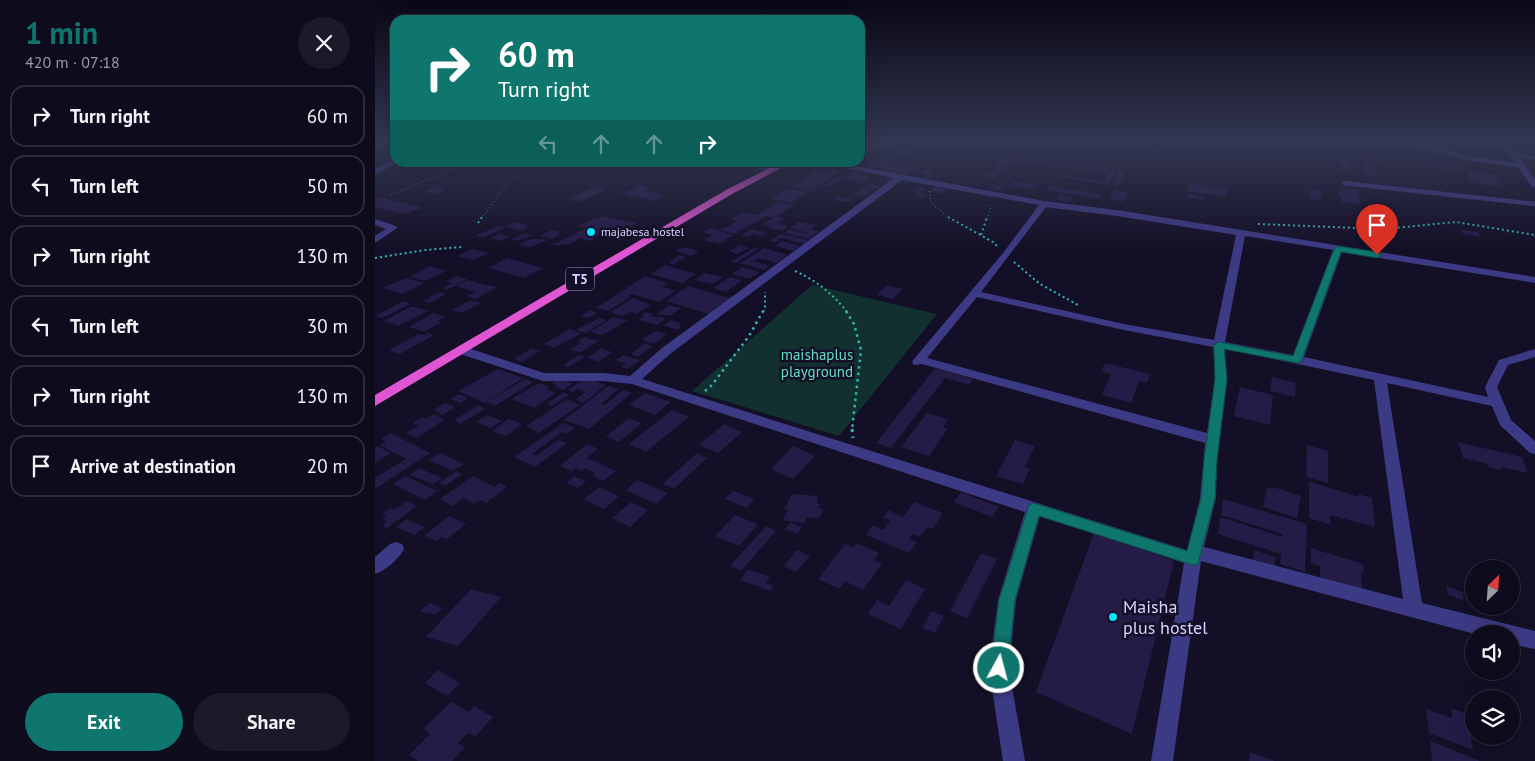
<!DOCTYPE html>
<meta charset="utf-8">
<style>
body{margin:0;font-family:"PT Sans",sans-serif;background:#1c1929;color:#f1f3f6;height:100vh;display:flex;flex-direction:column;font-size:19px;white-space:nowrap}
*{box-sizing:border-box;margin:0}
p{font-size:16px;color:#9b9ba3}
.icon{flex:none;width:28px;height:28px;fill:none;stroke:currentColor;stroke-width:2;stroke-linecap:round;stroke-linejoin:round}
.map{position:relative;flex:1;overflow:hidden}
.sheet{display:flex;flex-direction:column;background:#0e0b1c;width:375px}
.sheet>*{flex:none}
.hud{position:absolute;left:15px;top:15px;width:475px;height:152px;border-radius:15px;box-shadow:0 5px 20px #0002,0 0 0 1px #2e2b3b;background:#0f766e;color:#fff;overflow:hidden}
.needle{width:32px;rotate:25deg}
.buttons{position:absolute;left:1090px;top:560px;display:grid;gap:10px}
.buttons a{display:grid;place-items:center;width:55px;height:55px;border-radius:50%;background:#0e0b1c;box-shadow:0 5px 20px #0002,0 0 0 1px #2e2b3b;font-size:25px}
.pin{position:absolute;display:grid;place-items:center;width:42px;height:42px;color:#fff;margin:-51px -21px;border-radius:50% 50% 50% 0;rotate:-45deg;box-shadow:0 0 5px #0007}
.pin .icon{rotate:45deg}
.me{position:absolute;width:55px;margin:-28px;rotate:7deg;stroke-linejoin:round;filter:drop-shadow(0 0 4px #0008)}
.turn{display:flex;align-items:center;gap:18px;height:105px;padding:0 25px;font-size:22px}
.turn .icon{width:65px;height:65px;stroke-width:2.5}
.turn b{display:block;font-size:35px;line-height:42px}
.lanes{display:flex;align-items:center;height:48px;padding:0 25px;background:#0003;justify-content:center;gap:25px;direction:ltr}
.lanes .off{opacity:.35}
.round{display:grid;place-items:center;flex:none;width:52px;height:52px;border-radius:26px;background:#1c1929}
.overview{display:flex;align-items:center;justify-content:space-between;height:85px;padding:0 25px}
h1{font-size:30px;font-weight:700;line-height:38px;color:#0f766e}
.cta{display:flex;gap:10px;margin-top:auto;padding:10px 25px}
.cta a{flex:1;height:58px;border-radius:30px;background:#0f766e;color:#fff;font-size:20px;font-weight:700;line-height:58px;text-align:center}
.cta a+a{background:#1c1929;color:#f1f3f6}
ul{padding:0;list-style:none}
li{display:flex;align-items:center;gap:15px;height:62px;margin:0 10px 8px;padding:0 15px;border:2px solid #2e2b3b;border-radius:15px}
li div{flex:1}
li b{display:block;font-size:19px}
li em{font-style:normal}
main{display:flex;flex:1;min-height:0}
.map>svg:first-child{display:block}
.green{fill:#12302f}
.building{fill:#241b47}
.lines{fill:none;stroke-linecap:round;stroke-linejoin:round}
.path-far3{stroke:#2fb8b0;stroke-width:1;stroke-dasharray:1 2.5;stroke-linecap:butt}
.path-far2{stroke:#2fb8b0;stroke-width:2;stroke-dasharray:2 3;stroke-linecap:butt}
.path-far1{stroke:#2fb8b0;stroke-width:2.5;stroke-dasharray:2.5 4;stroke-linecap:butt}
.path{stroke:#2fb8b0;stroke-width:3;stroke-dasharray:3 4.5;stroke-linecap:butt}
.service{stroke:#3d3a85;stroke-width:4.5}
.minor{fill:#3d3a85;fill-rule:evenodd}
.trunk{fill:#e055d1;fill-rule:evenodd}
.route{fill:#0f766e;stroke:#0a4d48}
.poi-dot{fill:#00e5ff;stroke:#130f26;stroke-width:2}
.labels{text-anchor:middle;stroke-width:5;stroke-linejoin:round;paint-order:stroke}
.far-poi-label{font-size:12px;fill:#d9d4ff;stroke:#130f26;text-anchor:start}
.shield{fill:#130f26;stroke:#9e99be;stroke-width:1}
.shield-label{font-size:14px;font-weight:bold;fill:#d9d4ff}
.park-label{font-size:15px;fill:#5fe0c0;stroke:#130f26}
.near-poi-label{font-size:18px;fill:#d9d4ff;stroke:#130f26;text-anchor:start}
</style>
<main>
<section class="sheet">
<div class="overview"><div><h1>1 min</h1><p>420 m · 07:18</p></div><a class="round"><svg class="icon" aria-label="close" viewBox="0 0 24 24"><path d="M6 6l12 12M18 6L6 18"/></svg></a></div>
<ul>
<li><svg class="icon" aria-label="right" viewBox="0 0 24 24"><path d="M7 20v-9h11M14 6l5 5-5 5"/></svg><div><b>Turn right</b></div><em>60 m</em></li>
<li><svg class="icon" aria-label="left" viewBox="0 0 24 24"><path d="M17 20v-9H6M10 6l-5 5 5 5"/></svg><div><b>Turn left</b></div><em>50 m</em></li>
<li><svg class="icon" aria-label="right" viewBox="0 0 24 24"><path d="M7 20v-9h11M14 6l5 5-5 5"/></svg><div><b>Turn right</b></div><em>130 m</em></li>
<li><svg class="icon" aria-label="left" viewBox="0 0 24 24"><path d="M17 20v-9H6M10 6l-5 5 5 5"/></svg><div><b>Turn left</b></div><em>30 m</em></li>
<li><svg class="icon" aria-label="right" viewBox="0 0 24 24"><path d="M7 20v-9h11M14 6l5 5-5 5"/></svg><div><b>Turn right</b></div><em>130 m</em></li>
<li><svg class="icon" aria-label="arrive" viewBox="0 0 24 24"><path d="M6 21V4h12l-3 4 3 4H6"/></svg><div><b>Arrive at destination</b></div><em>20 m</em></li>
</ul>
<div class="cta"><a>Exit</a><a>Share</a></div>
</section>
<div class="map">
<svg width="1160" height="761" viewBox="0 0 1160 761">
<rect width="100%" height="100%" fill="#130f26"/>
<path class="green" d="M437,285L562,314L464,436L317,391Z"/>
<path class="building" d="M541,143H550L530,155L523,154Z
M753,143L779,144L789,143L785,151L763,148L764,146Z
M485,145L501,148L488,155H493L488,159H491L485,163Z
M630,155L673,162L670,165L636,160L619,179L610,178L612,175L607,174L609,172L614,173Z
M980,155L1002,158V161L980,158Z
M966,159L974,160L977,172L968,171Z
M498,160L540,169L532,174L489,165Z
M328,162H337L351,165L339,168L332,166L335,165Z
M987,162L998,163L1003,176L992,175Z
M689,163L742,170L734,185L679,176L681,174L728,181L732,173L686,166Z
M1058,163L1081,165L1083,171L1060,168Z
M456,169L466,171L436,191L416,187L443,170L453,172Z
M549,170L556,171L553,174L560,175L553,178L549,177L551,175L545,174Z
M744,171L751,172L743,186L737,185Z
M1091,171L1122,175L1127,187L1095,182Z
M476,173L495,177L487,182L468,178Z
M462,177L468,178L452,188L447,186Z
M638,181L664,185L660,190L634,186Z
M815,183L852,189L850,197L811,191Z
M495,184L504,186L488,197L478,194Z
M616,184L629,186L625,190L613,188Z
M266,185L276,188L270,191L289,195L279,201L260,196L267,192L258,197L247,194Z
M674,186L726,194L724,199L671,190Z
M60,187L71,190L61,194L50,191Z
M220,187L231,190L204,202L192,199Z
M543,187L551,188L544,194L551,195L549,197L539,195L542,193L537,192Z
M560,187L572,189L567,194L555,191Z
M964,187L983,190L985,204L966,202V196L962,195V191L965,192Z
M413,188L432,192L416,203L396,199Z
M936,188L947,190L945,200L934,198Z
M740,190L753,193L748,202L734,199Z
M812,194L830,197V200L811,197Z
M685,195L698,197L695,202L682,200Z
M0,196L46,207L44,208H47L28,214L0,207Z
M465,196L478,199L472,202L459,200Z
M402,202L419,205L398,218L391,216L359,234L345,230L372,217L362,221L355,219L369,212L382,215Z
M228,216L262,223L243,233L231,230L215,241L205,238L193,245L188,244L183,246L175,244L183,242L212,228L203,226L220,218L223,219Z
M402,216L410,219L401,223L413,226L407,231L393,228L395,226L387,224Z
M143,222L148,223L144,224L154,225L150,227L153,228L147,231L130,226Z
M424,222L441,225L436,229L444,231L434,239L409,233L414,229L432,234L434,233L414,228Z
M124,226L130,228L107,238L101,235Z
M336,228L347,231L343,233L348,232L358,235L345,244L329,240L337,235L328,232Z
M376,229L392,233L387,236L377,234L372,237L366,236Z
M176,230L186,232L181,234L184,235L177,239L165,236Z
M1087,230L1103,232L1105,237L1088,234Z
M150,233L157,235L143,241L136,239Z
M125,234L134,237L125,241L115,238Z
M406,234L433,240L428,244L406,238L401,242L394,241Z
M156,239H169L173,240L155,247L143,245Z
M407,241L425,246L418,251L400,246Z
M365,245L374,248L362,254L354,251Z
M308,247L324,251L316,256L300,251Z
M380,247L384,249L360,263L355,262Z
M389,248L413,255L401,263L383,258L378,261L395,266L388,270L365,263Z
M97,249L114,253L99,260L82,256Z
M304,255L311,257L298,265L293,263Z
M132,258L168,268L149,278L114,268Z
M290,265L321,274L307,283L275,274Z
M55,266L71,271L50,281L34,277Z
M367,267L385,272L375,279L357,274Z
M329,273L348,277L338,284L319,280Z
M81,276L92,279L72,290L67,289L78,283L71,282Z
M270,276L293,283L287,287L301,291L284,302L256,294L253,296L256,297L233,311L221,308Z
M355,277L367,280L351,292L338,288Z
M31,278L49,283L27,294L7,288Z
M93,280L111,285L122,287L101,299L91,296L100,292L81,286Z
M512,285L528,289L518,299L502,295Z
M313,286L355,298L333,314L291,301Z
M65,292L71,294L55,303L48,301Z
M258,298L276,305L261,314L257,312L246,316L235,312Z
M96,300L106,303L87,313L77,310Z
M28,301L36,304L7,318L0,316Z
M294,305L306,308L295,316L281,314Z
M37,306L53,311L23,326L9,321Z
M215,310L222,313L213,318L206,316Z
M271,312L278,314L276,316L291,318L282,325L264,320L269,316L266,315Z
M58,313L71,317L63,321L66,323L49,332L34,327Z
M238,317L253,320L230,334L224,335L215,332Z
M224,318L231,320L211,333L201,330Z
M296,320L307,324L304,326L306,327L302,330L288,325Z
M194,329L207,333L179,348L169,344Z
M280,331L292,334L279,344L266,340Z
M53,333L59,335L25,354L14,350L44,334L49,335Z
M209,337L223,341L206,352L194,350L206,343L202,341Z
M270,343L278,346L263,357L256,354Z
M157,348L165,351L147,362L139,359Z
M226,348L237,352L223,362L212,358Z
M204,355L210,357L193,367L188,365Z
M248,355L265,360L253,369L246,367L251,364L241,360Z
M730,363L775,374L772,383L764,381L756,403L727,395L736,374L726,371Z
M560,368L598,379L594,385L570,378L516,448L501,443Z
M123,369L148,378L110,403L83,391Z
M897,377L921,383L920,397L895,391Z
M210,378L231,385L208,403L200,400L210,392L202,389L198,392L193,390Z
M150,379L158,382L120,406L112,402Z
M183,379L198,383L189,390L180,387L182,385L176,384Z
M164,383L174,387L171,389L181,393L159,408L136,399Z
M233,386L244,389L226,404L230,405L248,390L257,393L214,429L189,420Z
M865,387L898,395L895,425L859,416Z
M189,392L194,395L177,406L171,404Z
M270,393L296,402L280,415L254,405Z
M84,394L93,398L85,403L76,399Z
M192,399L205,405L164,433L151,426Z
M70,403L80,407L68,415L58,410Z
M104,405L110,409L85,424L79,420Z
M297,410L314,417L271,452L254,444Z
M552,413L573,419L568,427L573,428L554,456L526,447Z
M59,414L70,420L41,438L31,433L44,426L38,423L47,417L51,419Z
M112,415L127,421L116,428L101,422Z
M254,418L267,423L244,442L231,436Z
M133,419L147,424L131,436L117,431Z
M188,423L200,428L191,434L187,432L157,454L161,456L183,440L192,443L160,467L139,457Z
M349,424L367,432L343,453L324,445Z
M16,433L55,453L0,489V478L31,459L5,445L11,442L6,439Z
M640,440L660,446L650,467L655,468L648,484L621,476Z
M1083,442L1147,457L1153,473L1126,467L1127,470L1114,467L1113,464L1088,458Z
M212,444L223,449L212,458L241,471L228,481L217,476L220,473L210,468L207,471L200,468L197,471L185,466Z
M932,445L953,451V483L931,477Z
M2,446L16,453L0,463V447Z
M418,446L440,456L418,479L396,469Z
M65,453L89,464L78,471L54,460Z
M322,453L332,458L299,489L287,484Z
M44,468L67,478L58,484L35,475Z
M81,471L87,474L70,486L64,483Z
M30,476L62,491L50,500L18,484Z
M98,476L119,487L125,483L132,487L111,503L105,500L99,504L88,498L78,506L65,499Z
M199,476L211,481L203,488L191,483Z
M262,480L293,493L281,504L251,490Z
M934,481L983,497V494L997,498L1000,527L955,515L956,525L934,518Z
M224,487L244,496L229,509L209,499Z
M892,487L897,489L898,487L926,496L922,518L888,507Z
M358,491L379,499L372,508L350,499Z
M586,492L624,507L617,517L579,502Z
M417,494L443,496L442,504H445L443,508L448,509L444,519L432,517L429,523L408,520L413,510L409,509Z
M848,499L932,524L930,572L905,564L906,554L843,534L845,517L908,537V534L846,515Z
M32,501L42,506L12,528L7,525L12,521L7,519L11,516L7,514L16,508L19,510Z
M256,502L273,510L255,527L237,518Z
M539,502L568,513L558,529L552,527L545,537L537,534L534,539L542,542L534,553L491,535L498,525L508,530L515,520L508,518L513,510L528,517Z
M360,515L383,524L364,546L340,536Z
M74,516L91,524L72,539L67,537L61,541L49,536Z
M31,519L50,527L39,535L21,527Z
M415,522L427,527L422,534L410,529Z
M391,526L401,531L366,571L355,566Z
M719,533L799,561L757,734L661,692Z
M481,543L504,553L499,560L507,564L488,590L470,581L464,589L443,579L470,544L478,547Z
M936,548L988,564L989,571H986L987,591L945,577V566L936,563Z
M422,550L435,556L421,572L409,566Z
M879,550L900,557V567L878,560Z
M606,553L622,559L592,618L575,611Z
M373,569L395,577L390,583L399,586L395,591L365,580Z
M531,580L550,589L526,629L493,614L502,600L514,606Z
M1071,586L1088,592L1089,601L1073,595Z
M96,589L126,597L83,646L51,637Z
M55,603L67,609L60,615L54,612L52,614L45,611Z
M556,611L569,616L560,633L547,628Z
M63,670L85,683L72,696L50,683Z
M76,702L94,712L99,706L118,717L100,737L93,733L83,743L90,747L77,761H43L34,755L55,734L48,729Z
M1076,708L1092,714L1098,750L1054,733L1051,709L1077,718Z
M1055,741L1105,761H1057Z
M875,752L900,761H874Z"/>
<g class="lines">
<path class="path-far3" d="M554,191L556,203L575,219
M16,195L95,162
M106,219L148,162
M612,219L616,207L613,204"/>
<path class="path-far2" d="M573,217L618,242L624,248
M103,223L107,217
M883,224L1008,229L1081,222L1160,235
M606,235L612,217
M0,258L50,250L86,247
M639,262L665,284L703,305
M420,271C442,281 458,294 472,312
M388,312L390,308V292"/>
<path class="path-far1" d="M471,311L479,324L486,350L477,430
M330,391L337,385L374,336L388,311"/>
<path class="path" d="M477,429L478,438"/>
<path class="service" d="M969,183L1160,204"/>
<path class="minor" d="M997,143L1051,145L1092,156L1140,163L1127,143H1134L1141,153L1160,156V160L1144,158L1160,179V187H1157L1144,168L1092,160L1051,149L1000,145Z
M18,160L24,162L0,174V169Z
M355,162H371L400,170L396,172Z
M442,162H460L669,201L742,210L1160,277V283L967,252L929,357L1113,397L1110,387L1124,360L1160,349V357L1133,365L1122,387L1136,420L1160,441V454L1155,453L1125,425L1117,406L1012,383L1047,603L1160,631V649L1136,644V634H1100L826,561L798,761H776L809,563L665,516L641,600L634,669L650,761H628L614,669L623,600L650,512L257,384L229,381H168L82,353L80,350L82,347H90L169,373H229L255,376L287,348L519,178ZM527,180L664,205L628,253L539,359L537,362L539,365L547,364L830,443L825,498L812,550L267,379L295,354ZM671,207L742,216L861,235L839,340L749,324L606,292ZM870,236L958,250L918,355L850,342ZM602,297L749,330L838,347L840,379L832,433L552,358ZM850,349L999,380L1028,599L829,547L841,498L842,460L852,379Z
M0,219L21,226L22,228L0,243V236L11,229L0,225Z
M21,542L27,544L29,549C24,559 10,571 0,574V557L15,544Z"/>
<path class="trunk" d="M406,162H417L357,194L0,406V395L351,190Z"/>
</g>
<linearGradient id="sky" x2="0" y2="1"><stop stop-color="#0a0815"/><stop offset="0.57" stop-color="#333752"/><stop offset="1" stop-color="#333752" stop-opacity="0"/></linearGradient>
<rect width="1160" height="250" fill="url(#sky)"/>
<path class="route" d="M963,246L1002,252L1007,255L1002,258L966,252L926,362L922,363L849,349L852,379L842,460L840,498L823,564L818,565L664,516L640,600L633,668L630,675L624,677L618,675L615,668L624,600L654,505L659,503L812,551L826,498L829,460L840,379L839,345L844,342L918,356L959,249Z"/>
<g class="poi-dot">
<circle cx="216" cy="232" r="5"/>
<circle cx="738" cy="617" r="5"/>
</g>
<g class="labels">
<g class="far-poi-label">
<text x="226" y="236">majabesa hostel</text>
</g>
<rect class="shield" x="191" y="267.5" width="28" height="23" rx="4"/>
<g class="shield-label">
<text x="205" y="284">T5</text>
</g>
<g class="park-label">
<text x="442" y="360">maishaplus<tspan x="442" dy="17">playground</tspan></text>
</g>
<g class="near-poi-label">
<text x="748" y="613">Maisha<tspan x="748" dy="21">plus hostel</tspan></text>
</g>
</g>
</svg>
<div class="buttons">
<a><svg class="needle" viewBox="-14 -14 28 28"><path d="M0-13l5 13h-10z" fill="#e53935"/><path d="M0 13l5-13h-10z" fill="#9b9ba3"/></svg></a>
<a><svg class="icon" aria-label="sound" viewBox="0 0 24 24"><path d="M4 9h4l5-4v14l-5-4H4zM17 9q2 3 0 6"/></svg></a>
<a><svg class="icon" aria-label="layers" viewBox="0 0 24 24"><path d="M12 4l9 5-9 5-9-5zM3 14l9 5 9-5"/></svg></a>
</div>
<div class="pin" style="left:1002px;top:255px;background:#d93025"><svg class="icon" aria-label="arrive" viewBox="0 0 24 24"><path d="M6 21V4h12l-3 4 3 4H6"/></svg></div>
<svg class="me" style="left:624px;top:668px" viewBox="-20 -20 40 40"><circle r="17" fill="#0f766e" stroke="#fff" stroke-width="3"/><path d="M0-11L8 9 0 5-8 9z" fill="#fff"/></svg>
<div class="hud">
<div class="turn"><svg class="icon" aria-label="right" viewBox="0 0 24 24"><path d="M7 20v-9h11M14 6l5 5-5 5"/></svg><div><b>60 m</b>Turn right</div></div>
<div class="lanes"><svg class="icon off" aria-label="left" viewBox="0 0 24 24"><path d="M17 20v-9H6M10 6l-5 5 5 5"/></svg><svg class="icon off" aria-label="ahead" viewBox="0 0 24 24"><path d="M12 20V5M6 11l6-6 6 6"/></svg><svg class="icon off" aria-label="ahead" viewBox="0 0 24 24"><path d="M12 20V5M6 11l6-6 6 6"/></svg><svg class="icon" aria-label="right" viewBox="0 0 24 24"><path d="M7 20v-9h11M14 6l5 5-5 5"/></svg></div>
</div>
</div>
</main>
